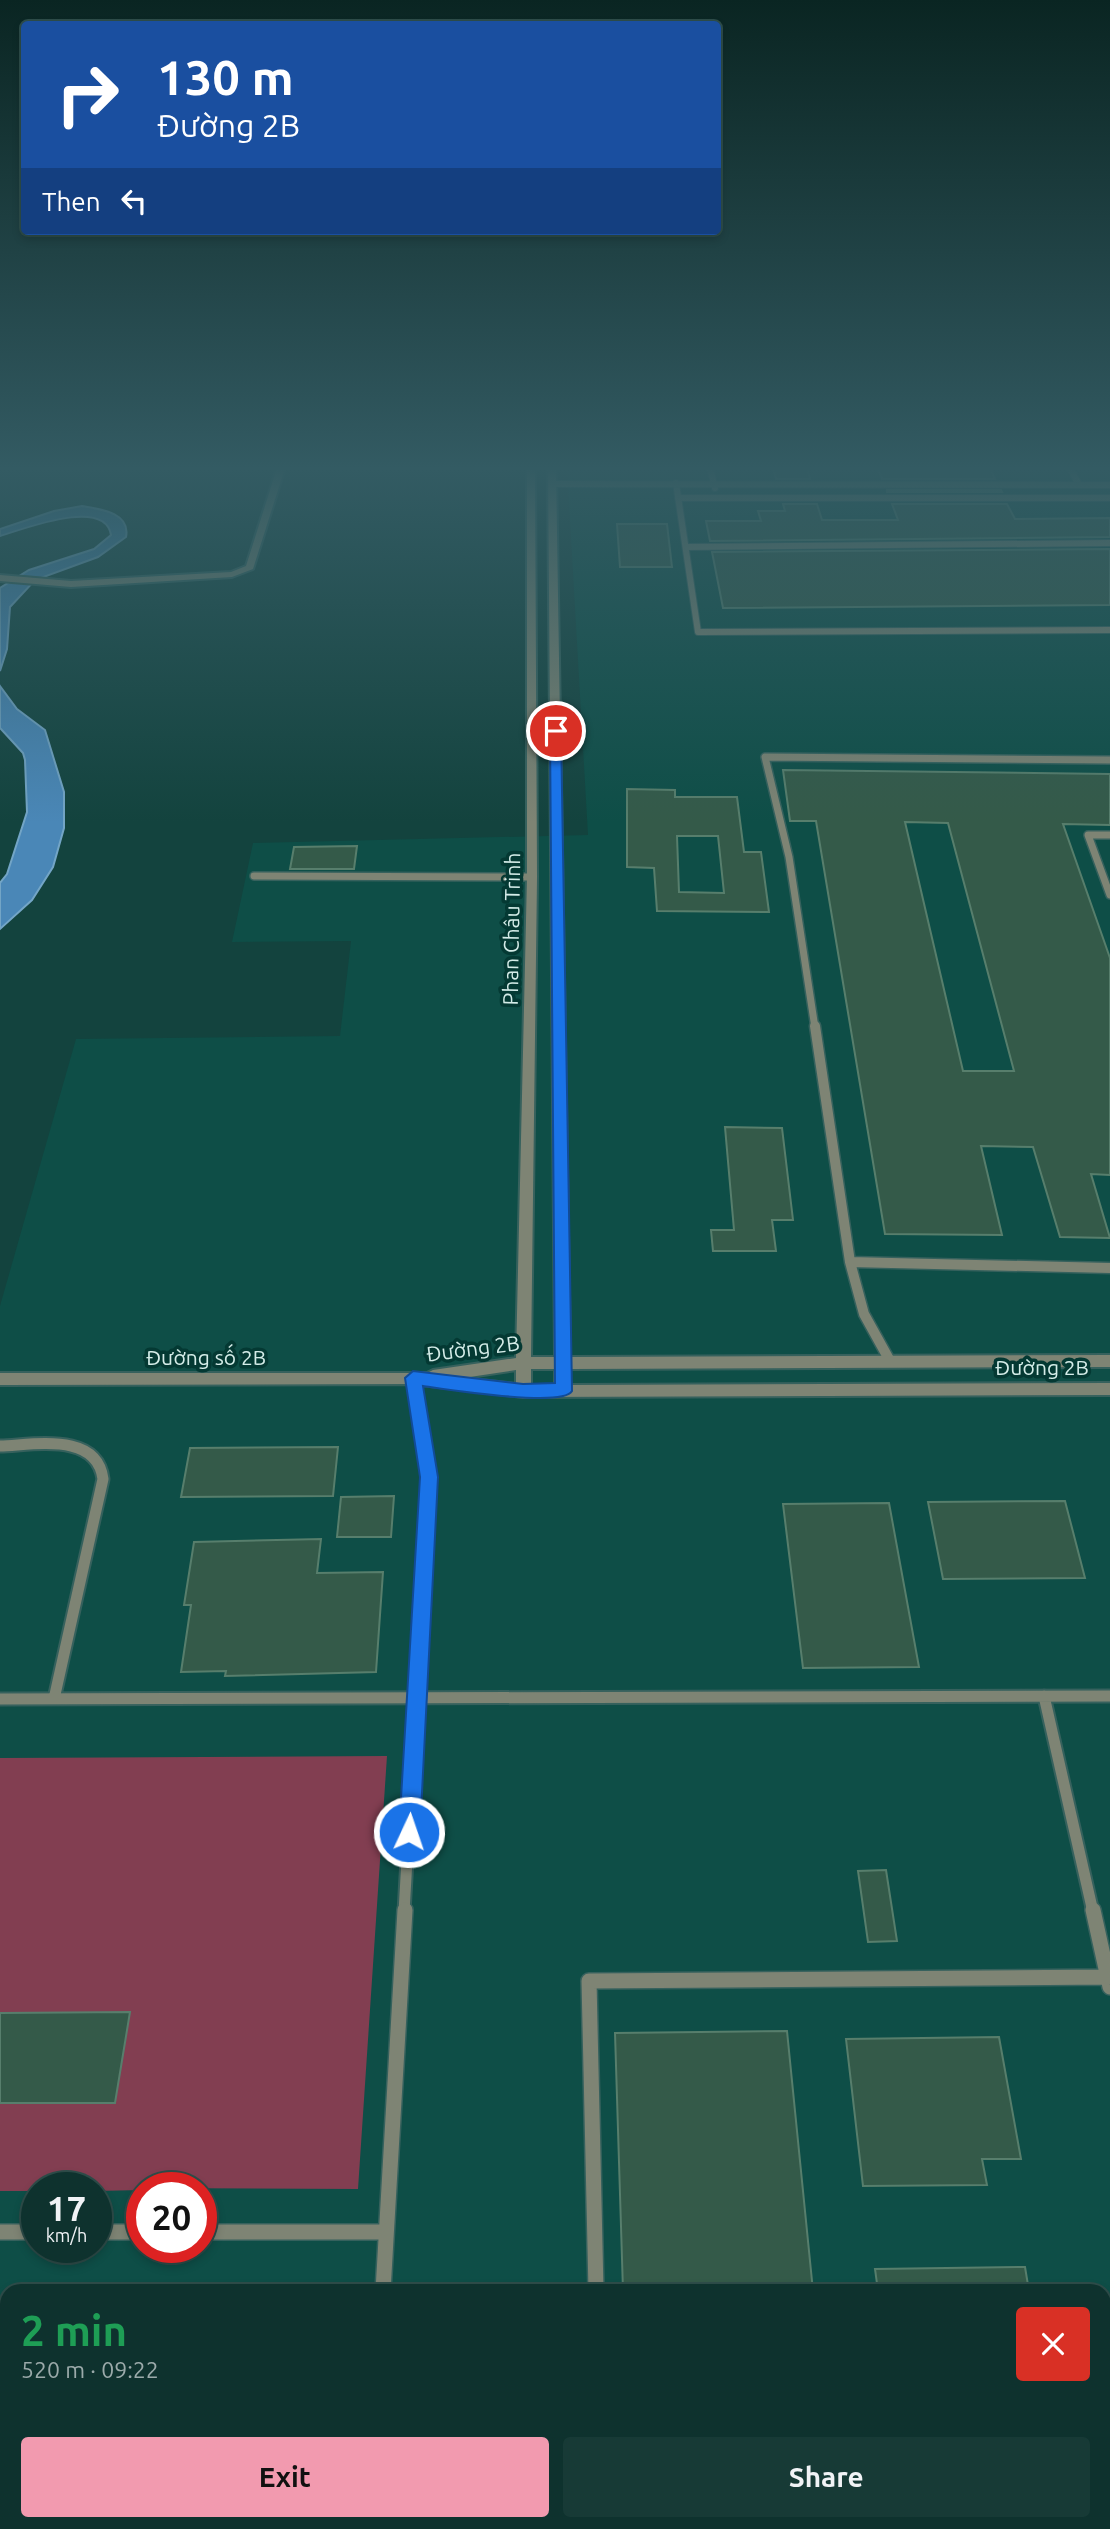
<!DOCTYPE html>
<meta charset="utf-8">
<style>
body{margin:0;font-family:Ubuntu,sans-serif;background:#173a36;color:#f1f3f6;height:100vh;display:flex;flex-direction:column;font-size:26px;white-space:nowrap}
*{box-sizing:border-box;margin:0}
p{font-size:23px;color:#9baaaa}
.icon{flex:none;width:38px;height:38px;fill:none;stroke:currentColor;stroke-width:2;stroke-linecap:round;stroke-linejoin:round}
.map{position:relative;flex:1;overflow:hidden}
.panel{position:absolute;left:0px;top:2284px;width:1111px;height:247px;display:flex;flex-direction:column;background:#0e322e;border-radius:21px 21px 0 0;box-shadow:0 4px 10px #0003,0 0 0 2px #2e4d4a}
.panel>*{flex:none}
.guide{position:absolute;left:21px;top:21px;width:700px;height:214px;border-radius:7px;box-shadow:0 4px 10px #0003,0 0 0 2px #2e4d4a;background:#1a4fa0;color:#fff;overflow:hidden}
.speed{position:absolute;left:21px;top:2172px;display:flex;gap:14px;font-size:35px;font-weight:700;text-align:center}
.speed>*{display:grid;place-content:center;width:91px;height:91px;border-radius:50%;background:#0e322e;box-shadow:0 4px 10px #0003,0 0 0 2px #2e4d4a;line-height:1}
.speed small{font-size:18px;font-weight:400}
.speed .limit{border:10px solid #d22;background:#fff;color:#111}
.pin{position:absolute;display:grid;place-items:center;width:60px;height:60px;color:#fff;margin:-30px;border:4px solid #fff;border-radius:50%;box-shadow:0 2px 7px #0007}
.me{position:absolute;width:77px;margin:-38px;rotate:3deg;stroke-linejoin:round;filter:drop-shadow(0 0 5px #0008)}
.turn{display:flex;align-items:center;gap:24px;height:147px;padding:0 21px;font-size:32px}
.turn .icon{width:91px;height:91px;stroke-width:2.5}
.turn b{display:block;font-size:49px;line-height:60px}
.then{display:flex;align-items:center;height:66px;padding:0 21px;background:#0003;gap:14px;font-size:26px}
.round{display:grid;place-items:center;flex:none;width:74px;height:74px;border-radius:7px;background:#173a36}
.head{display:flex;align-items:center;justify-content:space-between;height:119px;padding:0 21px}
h1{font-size:42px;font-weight:700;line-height:52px;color:#1e9e55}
.cta{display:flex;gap:14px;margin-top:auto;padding:14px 21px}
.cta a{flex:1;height:80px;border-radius:7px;background:#f29aaf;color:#111;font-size:28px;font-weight:700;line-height:80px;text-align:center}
.cta a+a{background:#173a36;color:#f1f3f6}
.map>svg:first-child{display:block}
.built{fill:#0e4e47;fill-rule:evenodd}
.green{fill:#823e51}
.water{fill:#4a87b7;stroke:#73a5c6;stroke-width:2}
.building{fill:#345a49;stroke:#577e6c;stroke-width:2;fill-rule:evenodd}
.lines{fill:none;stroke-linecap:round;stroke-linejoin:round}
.service-far4-casing{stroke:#36615d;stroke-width:8}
.service-far3-casing{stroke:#36615d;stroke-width:10}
.service-far2-casing{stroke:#36615d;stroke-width:13}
.service-far1-casing{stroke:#36615d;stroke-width:15}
.service-casing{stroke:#36615d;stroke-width:18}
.minor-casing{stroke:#36615d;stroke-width:4}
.service-far4{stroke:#7e8474;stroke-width:6}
.service-far3{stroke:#7e8474;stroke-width:7}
.service-far2{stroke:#7e8474;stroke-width:10}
.service-far1{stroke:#7e8474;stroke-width:11}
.service{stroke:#7e8474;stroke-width:15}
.minor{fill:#7e8474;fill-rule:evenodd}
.route{fill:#1a73e8;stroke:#114b97;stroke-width:2}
.labels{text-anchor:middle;stroke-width:7;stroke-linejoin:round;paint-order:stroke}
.street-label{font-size:21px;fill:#d4ece8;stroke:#043933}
</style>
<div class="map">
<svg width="1110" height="2529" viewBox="0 0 1110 2529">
<rect width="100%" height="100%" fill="#13433e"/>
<path class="built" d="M567,468H1110V2529H0V1306L76,1039L340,1036L351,941L232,942L253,843L588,835ZM37,2188H96V2247H37ZM142,2188H201V2247H142ZM7,2291H1104V2524H7Z"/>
<path class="green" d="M387,1756L358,2189L142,2188V2190L96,2191V2188H37V2191H0V1758Z"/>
<path class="water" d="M82,506C99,509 131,512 126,537L98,557L35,580L10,607L7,649L0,671V588L29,570L94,549L111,535C105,497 24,529 0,536V529L54,511Z
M0,686L17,709L45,730L64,792V828L53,867L32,900L0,929V883L7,874L27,812L25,760L23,753L0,728Z"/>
<path class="building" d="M773,468H807L810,479H776Z
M878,468H990L995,479H882Z
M887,490H1001L1002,492H887Z
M783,504H817L822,520H898L892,504H1007L1015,519L1110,518V537L710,541L706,521H761L758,511H785Z
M617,524H667L672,567H620Z
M1110,549V605L723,608L712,552Z
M783,770L1110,774V825L1063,824L1110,958V1175L1091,1174L1110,1238L1060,1237L1033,1147L981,1146L1002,1235L885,1234L816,821H790ZM905,822L948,823L1014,1071H963Z
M627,789L675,790V797H737L744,852H761L769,912L657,911L654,868L627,867ZM677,836H718L724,893L679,892Z
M357,846L354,869H290L294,847Z
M725,1127L782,1128L793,1220H772L776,1251H713L711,1230H734Z
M338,1447L333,1496L181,1497L190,1448Z
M394,1496L391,1537H337L341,1497Z
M1065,1501L1085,1578L943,1579L928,1502Z
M889,1503L919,1667L803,1668L783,1504Z
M321,1539L317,1573L383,1572L376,1672L225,1676L226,1671L181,1672L191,1605H184L194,1542Z
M886,1870L897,1941L868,1942L858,1871Z
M130,2012L115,2103H0V2013Z
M787,2031L813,2291H623L615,2033Z
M999,2037L1021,2159H982L987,2185L863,2186L846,2039Z
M1025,2267L1029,2291H878L875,2269Z"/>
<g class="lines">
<g class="service-far4-casing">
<path id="service-far4" d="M710,468L715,488
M1070,468L1079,485
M676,483L698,632L1110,630
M553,484L1110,485
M678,498H1110
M686,547L1110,543"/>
</g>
<g class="service-far3-casing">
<path id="service-far3" d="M1110,835H1088L1110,895
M254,876L532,877
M815,1028L789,857L765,757L1110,760"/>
</g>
<g class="service-far2-casing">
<path id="service-far2" d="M815,1026L850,1262L1110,1268
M850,1262L864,1314L890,1361
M413,1378L420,1420"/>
</g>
<g class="service-far1-casing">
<path id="service-far1" d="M0,1446C35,1445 97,1432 103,1479L54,1699
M1044,1696L1093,1912
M0,1699L1110,1696
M404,1912L429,1477L419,1418"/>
</g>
<g class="service-casing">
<path id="service" d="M1093,1910L1110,1987
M0,2232H37
M96,2232H142
M201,2232H386
M383,2291L405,1910
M596,2291L589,1981L1108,1977
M369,2529L370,2524"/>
</g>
<g class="minor-casing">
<path id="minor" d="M277,468H285L253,569L232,577L71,587L0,581V575L71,581L231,572L246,566Z
M527,468H535L537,877L531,1357H555L548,468H556L570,1357L1110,1355V1367L570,1369V1385L1110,1383V1395L523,1397L413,1384L0,1385V1373H427L433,1370L516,1358L527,877ZM531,1369H555V1385H531ZM516,1370V1384L463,1378Z"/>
</g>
<use href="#service-far4" class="service-far4"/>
<use href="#service-far3" class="service-far3"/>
<use href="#service-far2" class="service-far2"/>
<use href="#service-far1" class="service-far1"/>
<use href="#service" class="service"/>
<use href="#minor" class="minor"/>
</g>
<linearGradient id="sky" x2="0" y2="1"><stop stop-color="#0a2522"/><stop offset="0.57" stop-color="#335b63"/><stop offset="1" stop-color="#335b63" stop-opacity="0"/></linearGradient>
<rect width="1110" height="822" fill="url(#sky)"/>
<path class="route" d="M556,728L561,731L572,1391C563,1408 445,1389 423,1386L438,1477L420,1832L417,1839L409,1842L402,1839L399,1832L420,1477L405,1378L413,1371L523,1384L555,1383L550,731Z"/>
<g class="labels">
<g class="street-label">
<text transform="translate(512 929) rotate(-89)" y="7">Phan Châu Trinh</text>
<text transform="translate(473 1349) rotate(-7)" y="7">Đường 2B</text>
<text x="206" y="1365">Đường số 2B</text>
<text x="1042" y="1375">Đường 2B</text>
</g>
</g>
</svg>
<div class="speed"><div>17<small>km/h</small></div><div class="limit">20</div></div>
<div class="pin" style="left:556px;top:731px;background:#d93025"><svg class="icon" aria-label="arrive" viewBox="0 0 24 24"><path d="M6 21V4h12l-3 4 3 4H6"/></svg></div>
<svg class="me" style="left:409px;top:1832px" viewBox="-20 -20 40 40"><circle r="17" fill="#1a73e8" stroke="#fff" stroke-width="3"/><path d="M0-11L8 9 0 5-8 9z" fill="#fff"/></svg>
<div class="guide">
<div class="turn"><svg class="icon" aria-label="right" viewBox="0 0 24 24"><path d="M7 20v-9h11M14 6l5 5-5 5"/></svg><div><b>130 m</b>Đường 2B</div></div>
<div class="then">Then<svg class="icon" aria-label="left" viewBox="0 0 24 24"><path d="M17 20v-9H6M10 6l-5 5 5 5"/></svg></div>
</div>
<section class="panel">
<div class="head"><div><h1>2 min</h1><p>520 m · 09:22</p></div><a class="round" style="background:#d93025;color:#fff"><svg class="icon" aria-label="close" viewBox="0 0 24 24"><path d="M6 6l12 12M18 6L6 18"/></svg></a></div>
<div class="cta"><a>Exit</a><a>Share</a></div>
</section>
</div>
